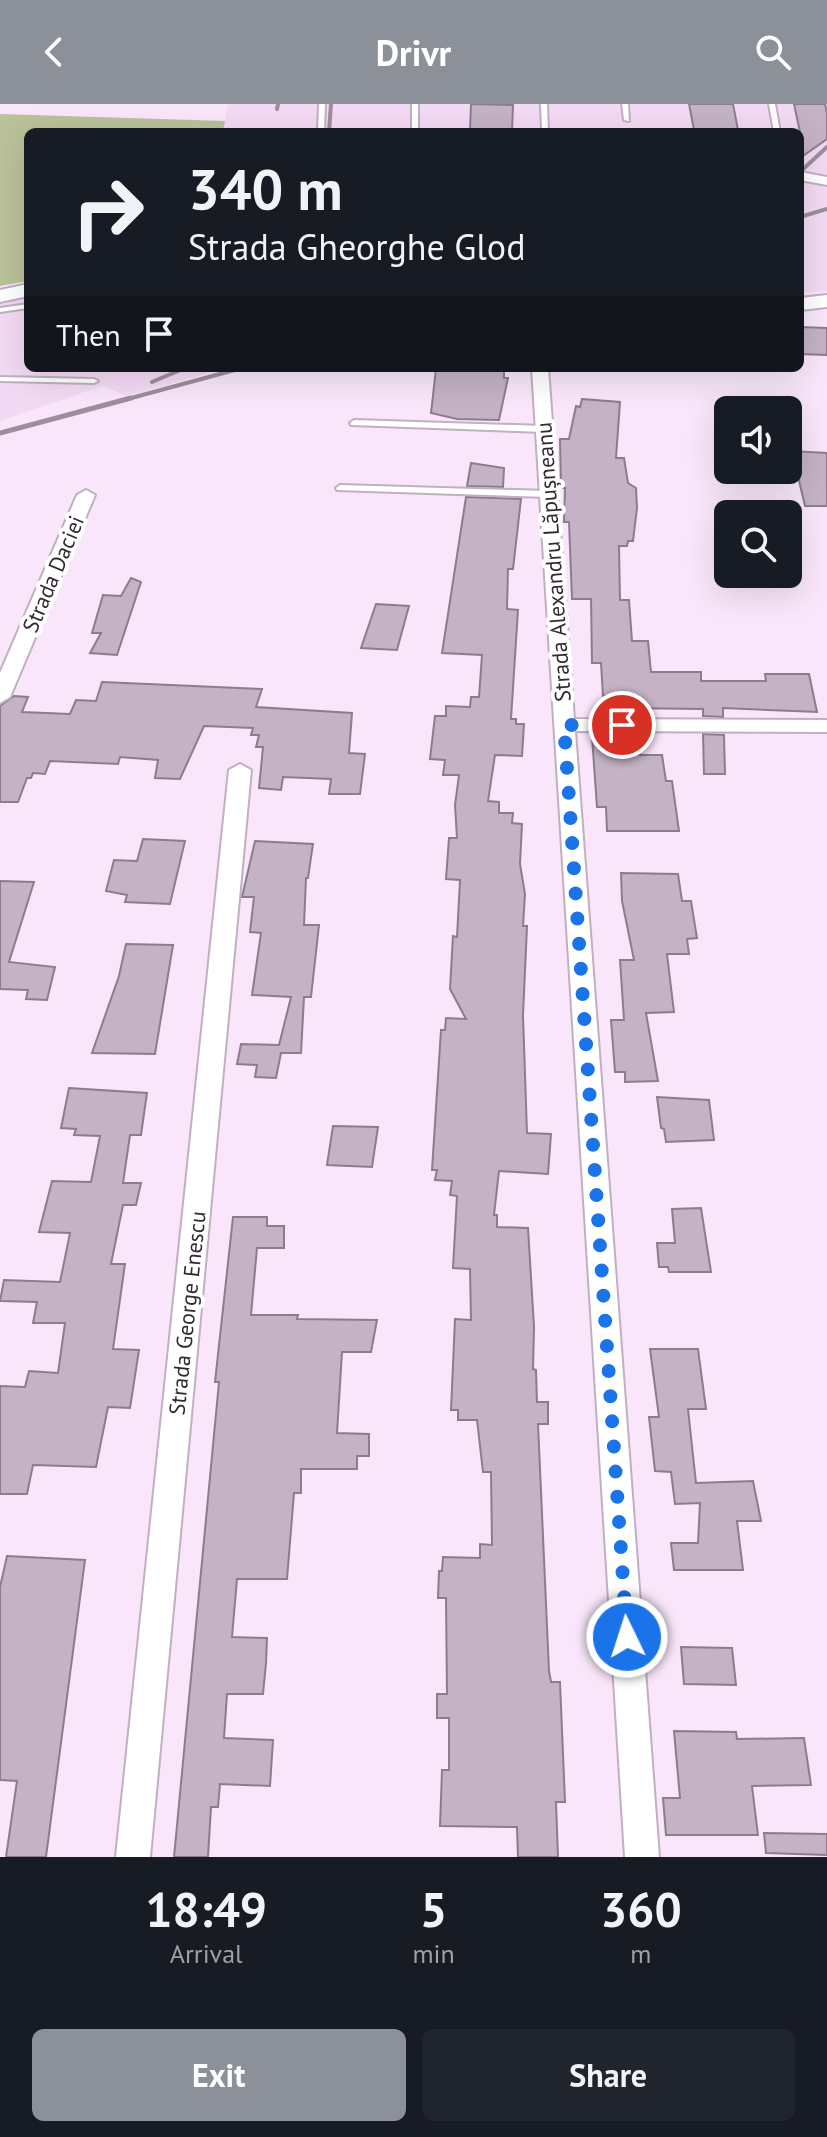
<!DOCTYPE html>
<meta charset="utf-8">
<style>
body{margin:0;font-family:"PT Sans",sans-serif;background:#20242c;color:#f1f3f6;height:100vh;display:flex;flex-direction:column;font-size:30px;white-space:nowrap}
*{box-sizing:border-box;margin:0}
p{font-size:26px;color:#9ea1a6}
.icon{flex:none;width:44px;height:44px;fill:none;stroke:currentColor;stroke-width:2;stroke-linecap:round;stroke-linejoin:round}
.map{position:relative;height:1753px;overflow:hidden}
.drawer{display:flex;flex-direction:column;background:#171b24;flex:1}
.drawer>*{flex:none}
.top-card{position:absolute;left:24px;top:24px;width:780px;height:244px;border-radius:12px;box-shadow:0 8px 32px #0002;background:#171b24;color:#f1f3f6;overflow:hidden}
.tools{position:absolute;left:714px;top:292px;display:grid;gap:16px}
.tools a{display:grid;place-items:center;width:88px;height:88px;border-radius:12px;background:#171b24;box-shadow:0 8px 32px #0002;font-size:40px}
.pin{position:absolute;display:grid;place-items:center;width:68px;height:68px;color:#fff;margin:-34px;border:4px solid #fff;border-radius:50%;box-shadow:0 2px 8px #0007}
.me{position:absolute;width:88px;margin:-44px;rotate:356deg;stroke-linejoin:round;filter:drop-shadow(0 0 6px #0008)}
.turn{display:flex;align-items:center;gap:28px;height:168px;padding:0 32px;font-size:36px}
.turn .icon{width:104px;height:104px;stroke-width:2.5}
.turn b{display:block;font-size:56px;line-height:68px}
.then{display:flex;align-items:center;height:76px;padding:0 32px;background:#0003;gap:16px;font-size:30px}
.eta{display:flex;justify-content:space-evenly;align-items:center;height:136px;text-align:center}
.eta b{font-size:48px;font-weight:600;line-height:56px}
.button{display:flex;gap:16px;margin-top:auto;padding:16px 32px}
.button a{flex:1;height:92px;border-radius:12px;background:#8c9099;color:#fff;font-size:32px;font-weight:600;line-height:92px;text-align:center}
.button a+a{background:#20242c;color:#f1f3f6}
header{display:flex;justify-content:space-between;align-items:center;height:104px;padding:0 32px;background:#8c9099;color:#fff;font-size:36px;font-weight:600}
.map>svg:first-child{display:block}
.built{fill:#f3daf4}
.green{fill:#bac29a}
.building{fill:#c4b2c5;stroke:#8d7c8e;stroke-width:2}
.lines{fill:none;stroke-linecap:round;stroke-linejoin:round}
.lane-casing{stroke:#c1afc2;stroke-width:4}
.street-casing{stroke:#c1afc2;stroke-width:4}
.secondary-casing{stroke:#c1afc2;stroke-width:4}
.lane{fill:#fff;fill-rule:evenodd}
.street{fill:#fff;fill-rule:evenodd}
.secondary{fill:#fff;fill-rule:evenodd}
.rail-far1{stroke:#9c8e9c;stroke-width:4}
.rail{stroke:#9c8e9c;stroke-width:5}
.route{stroke:#1a73e8;stroke-width:14;stroke-dasharray:0 25.2}
.labels{text-anchor:middle;stroke-width:8;stroke-linejoin:round;paint-order:stroke}
.street-label{font-size:22px;fill:#312a31;stroke:#fff}
</style>
<header><svg class="icon" aria-label="back" viewBox="0 0 24 24"><path d="M15 5l-7 7 7 7"/></svg>Drivr<svg class="icon" aria-label="search" viewBox="0 0 24 24"><circle cx="10" cy="10" r="6"/><path d="M15 15l6 6"/></svg></header>
<div class="map">
<svg width="827" height="1753" viewBox="0 0 827 1753">
<rect width="100%" height="100%" fill="#f9e6fa"/>
<path class="built" d="M228,0H827V187L800,189V28H223Z
M28,192V264H226L127,292L102,282L0,317V199Z"/>
<path class="green" d="M0,10L225,17L223,28H28V177L0,182Z"/>
<path class="building" d="M471,0L513,1L512,28L470,27Z
M689,0H733L738,26H694Z
M794,0H825L827,9V35L800,54V28Z
M800,223L827,224V251L800,250Z
M479,264H504V274H508L499,316L457,315L431,309L436,265Z
M582,295L620,298L616,354H624L628,379L636,384L637,404L633,437H628L627,442H619L620,496H629L632,537H648L651,568H701V577H766L765,570H809L817,608L723,604V613L703,612V605L619,604L618,592H603L601,559H592L591,495H572L569,418H564L565,384H561L560,335H569L576,302L580,303Z
M792,347L827,349V402H805Z
M471,359L504,364L503,383L467,382Z
M466,393L521,395L513,465H508L507,505L518,506L511,615H516V620H524L522,652L495,651L488,697L499,698V709H513L512,719L522,720L520,760L525,790L523,822H527L523,911L527,1029L551,1030L548,1070L499,1067L494,1111H497V1123L528,1124L534,1223L533,1265L536,1266L537,1298H548V1320H538L549,1567L551,1578H560L565,1698H556L558,1753H518L517,1723L440,1722L442,1666H449V1614H437V1590H447L446,1494H438L439,1467H442L443,1453L480,1454V1440L492,1441L491,1368H483L477,1316H458V1306H451L455,1215L471,1216L470,1165L453,1164L457,1092L450,1091L452,1077L435,1076L437,1066H432L441,926H445L446,914L466,915L450,885L453,832L457,833L460,776L446,775L449,734H457L455,701L459,671H443L445,656L430,655L435,612H446V602L470,603L471,593H479L482,551L442,549Z
M131,474L141,478L117,551L90,549L101,529H92L103,491L121,492Z
M376,500L409,502L397,546L361,544Z
M102,578L262,585L256,603L352,609L349,649L365,650L360,690H329L331,675L283,673L281,686L259,684L263,643H256L259,631H251L253,624L204,622L180,675L155,674L158,656L120,653L118,660L50,657L45,670L33,669L31,674H27L18,698H0V602L14,592L28,593L22,608L70,610L76,596L96,597Z
M703,630L724,631L725,670H704Z
M592,633H638L640,651H662L666,677H672L679,727H607L606,703H597Z
M143,735L185,737L170,800L125,798L127,791L106,787L114,756L137,757Z
M255,737L313,740L308,774H306L304,821H319L311,893H304L301,949H281L276,974L255,973L257,961L237,960L241,940L279,941L291,893L252,891L261,829L250,828L254,793H242Z
M621,769L678,770L682,797H691L697,834L687,835L689,850H667L674,908L646,909L658,977L625,978V968H615L611,916H624L620,856H634L622,797Z
M0,777L34,778L9,858L55,863L47,896L26,895L28,886L0,885Z
M126,840L173,841L155,950L92,949L119,872Z
M69,984L147,989L141,1031H130L123,1079H141L136,1101H123L111,1160H125L113,1245L139,1246L130,1304L108,1303L96,1363L33,1361L27,1390H0V1282L25,1283L29,1267L58,1269L65,1219H33L37,1198L0,1197L4,1176L60,1178L70,1129L39,1128L52,1077L91,1078L100,1032L74,1031L76,1025L61,1024Z
M657,993L709,996L714,1036L666,1038L664,1025L661,1024Z
M333,1022L378,1023L372,1063L327,1061Z
M701,1104L711,1168H669L668,1163H659L657,1139H675L672,1105Z
M233,1113H267V1122H284V1144H257L251,1211H298L297,1215L377,1216L371,1248H342L337,1329L369,1330V1352H357V1365H301V1389H294L287,1475H237L232,1533L267,1534L266,1559L263,1590H227L224,1634L273,1636L270,1682L220,1680L218,1703H211L208,1753H174L219,1278H215Z
M650,1245H698L706,1305H688L696,1379L753,1377L761,1417H737L743,1466H674L671,1439H698L700,1399L675,1400L671,1368L655,1367L649,1313H659Z
M7,1452L85,1456L46,1753H6L17,1677L0,1676V1483Z
M681,1543L732,1544L736,1581L684,1580Z
M674,1627L736,1628L737,1635L804,1634L811,1681L752,1682L758,1731H666L663,1694H680Z
M764,1729L827,1730V1751L766,1749Z"/>
<g class="lines">
<g class="lane-casing">
<path id="lane" d="M319,0H325L324,28H318Z
M412,0H418V28H412Z
M541,0H547L548,28H542Z
M622,0H628L629,17L624,16Z
M769,0H775L780,28H774Z
M28,200V204L0,208V204Z
M0,273L94,275L98,277L94,279L0,277Z
M354,316L544,322L548,325L544,328L351,321L350,319Z
M340,381L548,387L553,390L548,393L337,386L336,384Z"/>
</g>
<g class="street-casing">
<path id="street" d="M800,68L827,73V81L800,76Z
M532,264H548L574,615L827,616V628L575,627L659,1753H625Z
M86,386L95,391L10,593L0,599V569L77,391Z
M240,660L251,666L150,1753H116L229,666Z"/>
</g>
<g class="secondary-casing">
<path id="secondary" d="M28,180V192L0,198V186Z
M827,191V203L800,206V194Z"/>
</g>
<use href="#lane" class="lane"/>
<use href="#street" class="street"/>
<use href="#secondary" class="secondary"/>
<path class="rail-far1" d="M277,5L278,0
M329,28L331,0
M800,68L827,43
M800,113L827,105
M152,278L185,264
M124,296L242,264"/>
<path class="rail" d="M0,329L131,294"/>
</g>
<g class="lines">
<path class="route" d="M622,621H564L627,1533"/>
</g>
<g class="labels">
<g class="street-label">
<text transform="translate(553 458) rotate(-94)" y="8">Strada Alexandru Lăpușneanu</text>
<text transform="translate(53 470) rotate(-67)" y="8">Strada Daciei</text>
<text transform="translate(187 1209) rotate(-84)" y="8">Strada George Enescu</text>
</g>
</g>
</svg>
<div class="tools">
<a><svg class="icon" aria-label="sound" viewBox="0 0 24 24"><path d="M4 9h4l5-4v14l-5-4H4zM17 9q2 3 0 6"/></svg></a>
<a><svg class="icon" aria-label="search" viewBox="0 0 24 24"><circle cx="10" cy="10" r="6"/><path d="M15 15l6 6"/></svg></a>
</div>
<div class="pin" style="left:622px;top:621px;background:#d93025"><svg class="icon" aria-label="arrive" viewBox="0 0 24 24"><path d="M6 21V4h12l-3 4 3 4H6"/></svg></div>
<svg class="me" style="left:627px;top:1533px" viewBox="-20 -20 40 40"><circle r="17" fill="#1a73e8" stroke="#fff" stroke-width="3"/><path d="M0-11L8 9 0 5-8 9z" fill="#fff"/></svg>
<div class="top-card">
<div class="turn"><svg class="icon" aria-label="right" viewBox="0 0 24 24"><path d="M7 20v-9h11M14 6l5 5-5 5"/></svg><div><b>340 m</b>Strada Gheorghe Glod</div></div>
<div class="then">Then<svg class="icon" aria-label="arrive" viewBox="0 0 24 24"><path d="M6 21V4h12l-3 4 3 4H6"/></svg></div>
</div>
</div>
<section class="drawer">
<div class="eta">
<div><b>18:49</b><p>Arrival</p></div>
<div><b>5</b><p>min</p></div>
<div><b>360</b><p>m</p></div>
</div>
<div class="button"><a>Exit</a><a>Share</a></div>
</section>
